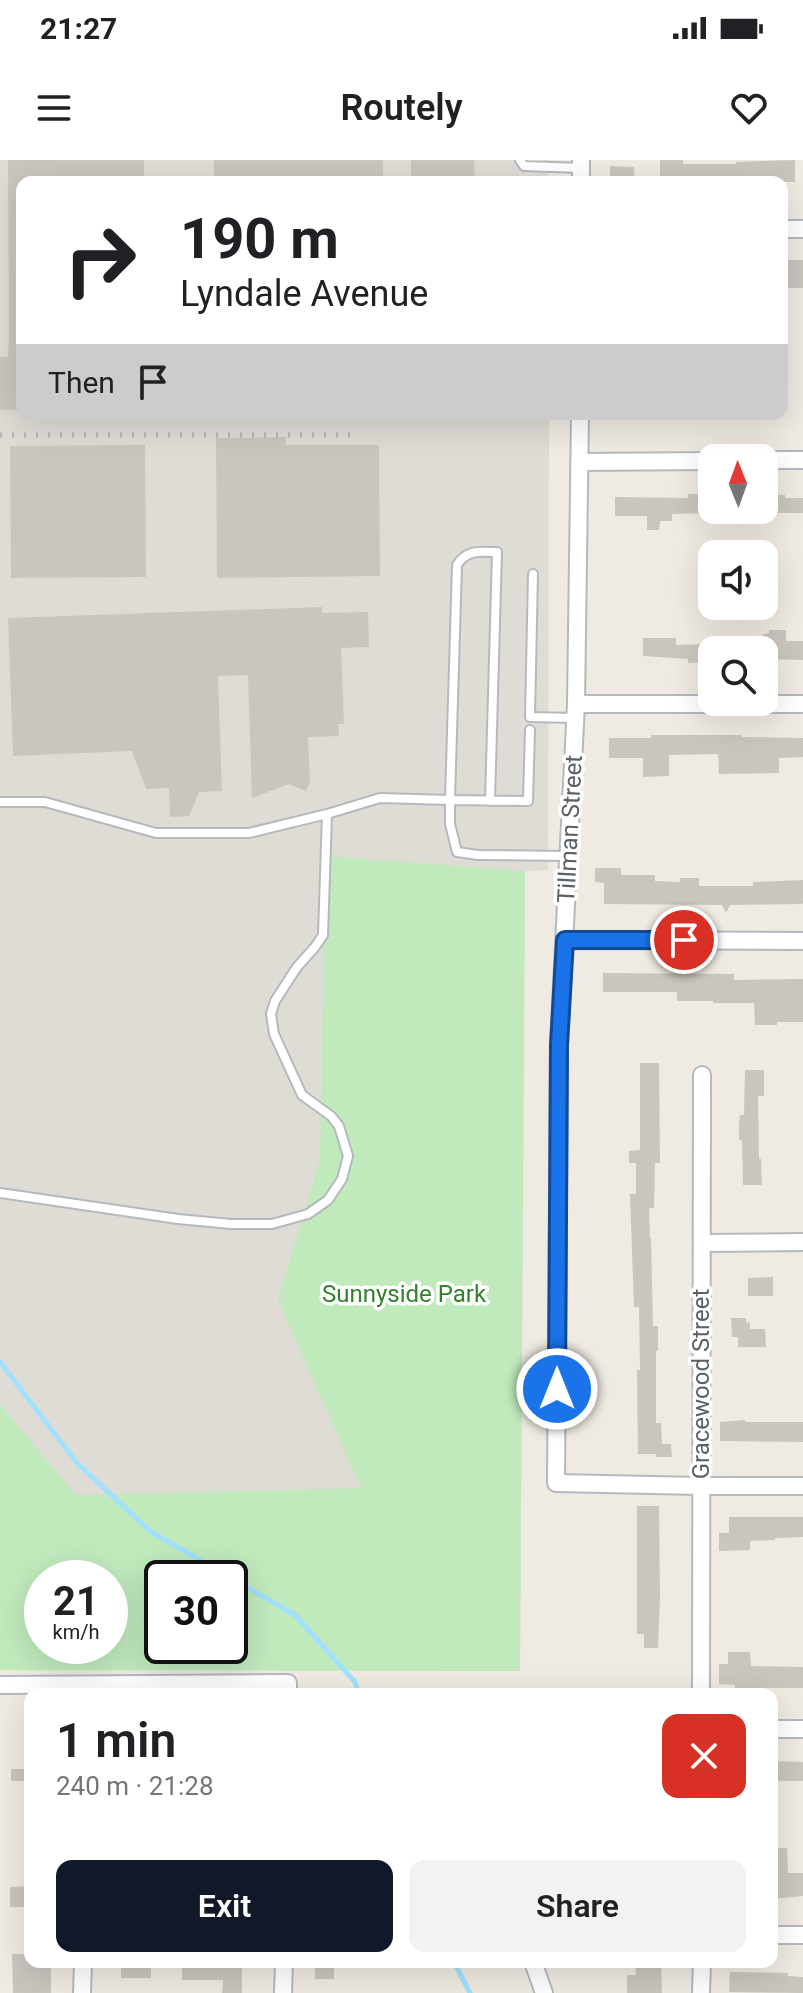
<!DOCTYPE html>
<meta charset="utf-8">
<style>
body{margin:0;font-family:Roboto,sans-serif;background:#f2f2f2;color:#202124;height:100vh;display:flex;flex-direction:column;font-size:30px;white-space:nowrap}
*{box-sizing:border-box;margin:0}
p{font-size:26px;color:#757577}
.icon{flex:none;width:44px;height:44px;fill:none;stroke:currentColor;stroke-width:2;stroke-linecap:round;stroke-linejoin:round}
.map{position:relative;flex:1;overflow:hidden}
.sheet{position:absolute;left:24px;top:1528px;width:754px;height:280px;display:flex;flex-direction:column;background:#fff;border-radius:16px;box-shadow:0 8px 32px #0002}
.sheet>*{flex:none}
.banner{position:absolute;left:16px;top:16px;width:772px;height:244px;border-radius:16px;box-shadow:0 8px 32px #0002;background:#fff;color:#202124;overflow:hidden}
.needle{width:52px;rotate:359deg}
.fabs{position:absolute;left:698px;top:284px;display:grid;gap:16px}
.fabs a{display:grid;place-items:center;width:80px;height:80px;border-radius:16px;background:#fff;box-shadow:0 8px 32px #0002;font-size:40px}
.speed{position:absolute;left:24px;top:1400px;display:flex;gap:16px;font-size:40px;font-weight:700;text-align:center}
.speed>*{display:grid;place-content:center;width:104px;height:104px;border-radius:50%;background:#fff;box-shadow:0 8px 32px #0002;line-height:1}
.speed small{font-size:20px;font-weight:400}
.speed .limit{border:4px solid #111;border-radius:12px;background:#fff;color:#111}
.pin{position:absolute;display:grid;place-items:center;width:68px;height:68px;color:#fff;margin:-34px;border:4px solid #fff;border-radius:50%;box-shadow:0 2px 8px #0007}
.me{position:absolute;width:88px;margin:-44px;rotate:0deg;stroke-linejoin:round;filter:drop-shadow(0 0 6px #0008)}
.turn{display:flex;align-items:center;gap:28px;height:168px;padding:0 32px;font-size:36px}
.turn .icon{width:104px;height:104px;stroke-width:2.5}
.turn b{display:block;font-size:56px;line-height:68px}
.then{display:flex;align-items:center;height:76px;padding:0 32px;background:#0003;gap:16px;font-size:30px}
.round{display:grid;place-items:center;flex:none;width:84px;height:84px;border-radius:16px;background:#f2f2f2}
.head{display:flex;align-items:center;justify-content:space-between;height:136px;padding:0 32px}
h1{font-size:48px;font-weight:600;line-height:60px}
.button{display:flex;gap:16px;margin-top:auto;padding:16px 32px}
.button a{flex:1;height:92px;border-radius:16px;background:#111827;color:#fff;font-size:32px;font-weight:600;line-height:92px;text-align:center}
.button a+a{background:#f2f2f2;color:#202124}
.status{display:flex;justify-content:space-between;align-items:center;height:56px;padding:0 40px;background:#fff;direction:ltr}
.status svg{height:22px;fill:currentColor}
header{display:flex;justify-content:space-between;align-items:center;height:104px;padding:0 32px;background:#fff;font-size:36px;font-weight:600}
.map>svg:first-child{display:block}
.industrial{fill:#dfdcd6;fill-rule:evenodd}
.green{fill:#c0e9bc;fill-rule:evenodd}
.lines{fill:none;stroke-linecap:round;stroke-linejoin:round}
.stream{stroke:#a1e0ff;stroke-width:5}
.building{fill:#cac5bf}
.lane-casing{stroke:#b5b9be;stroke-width:12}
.street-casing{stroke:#b5b9be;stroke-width:20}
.lane{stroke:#fff;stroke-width:8}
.street{stroke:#fff;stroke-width:16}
.rail{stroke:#b2b3b4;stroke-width:5;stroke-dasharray:2 10;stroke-linecap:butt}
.route-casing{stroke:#114b97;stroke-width:20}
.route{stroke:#1a73e8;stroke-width:14}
.labels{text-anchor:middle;stroke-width:7;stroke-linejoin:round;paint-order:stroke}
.street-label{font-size:24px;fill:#5a6064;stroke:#fff}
.park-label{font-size:24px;fill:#30822b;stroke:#fff}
</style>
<div class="status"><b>21:27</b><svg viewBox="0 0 49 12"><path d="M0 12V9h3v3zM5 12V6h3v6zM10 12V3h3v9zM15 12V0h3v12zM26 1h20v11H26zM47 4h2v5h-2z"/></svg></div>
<header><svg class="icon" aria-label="menu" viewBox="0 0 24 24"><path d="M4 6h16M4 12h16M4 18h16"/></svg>Routely<svg class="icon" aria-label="heart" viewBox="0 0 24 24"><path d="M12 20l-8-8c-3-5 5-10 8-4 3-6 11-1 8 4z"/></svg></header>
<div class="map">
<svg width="803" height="1833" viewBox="0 0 803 1833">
<rect width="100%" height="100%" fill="#efeae2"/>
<path class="industrial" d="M0,0H549V22H22V254H549L548,710L525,711L520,1511L0,1505ZM42,1418H110V1486H42ZM162,1418H230V1486H162Z"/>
<path class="green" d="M326,696L525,711L520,1511L0,1510V1244L76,1335L361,1328L278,1140L320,1000ZM42,1418H110V1486H42ZM162,1418H230V1486H162Z"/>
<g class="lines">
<path class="stream" d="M0,1202L77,1303L150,1371L295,1455L355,1522L359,1534
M454,1802L470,1833"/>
</g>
<path class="building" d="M8,0H144V22H22V250H0V197H8L9,172Z
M214,0H383V22H214Z
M411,0H474L475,22H411Z
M660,0H683V4H736V2L795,0V22H660Z
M610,6L634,7L635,22H610Z
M782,100H803V128H782Z
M286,277V285H379L380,416L217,418L216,278Z
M145,285L146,417L11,418L10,286Z
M688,334H712V353L672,354V361H660L659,370H647V356H615V337L688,338Z
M764,334L785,335V338H803V353H764Z
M322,447V453L368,452L369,487L341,488L344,564H338L339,576L308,577L310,622L306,631L289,624L252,638L248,515L218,516L222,631L199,632L189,656L170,657L169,628L146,629L132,591L13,596L8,458Z
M769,470H786V481H803V500L764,499L762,475L769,473Z
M643,478H676V485L712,484V502L688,503V499L643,496Z
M651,575H742V577L803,578V597L779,598V613L719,614L718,594L669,595V616L643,617V598H609V578H651Z
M595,708H621V715H655V721L680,722V718H699V726H753V722L803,720V743L802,744L730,745L726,753L722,745L604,744V723L595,722Z
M603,813L734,814V820L803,819V862H777V865H755L754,843H713V841H677V832H603Z
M640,903H659L660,1003H655L654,1048H649L650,1078H651L653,1166H658V1191H656V1263H661L662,1284H671L672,1297H656V1294H638L637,1210H640L639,1147H634L630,1034H636V1003H629V991L640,990Z
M745,910H764V936H758L759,999H761L762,1025H743L742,980H739V965L740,955H744Z
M773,1117V1136H748V1118Z
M731,1158H746V1163L750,1162V1169H765L766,1187H738V1177H732Z
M745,1260V1262H803V1282L720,1281V1262Z
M637,1346H659L660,1436L658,1488H644V1474H637Z
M729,1357H803V1377L775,1378V1380L750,1381V1390L719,1391V1373H729Z
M728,1492H750L751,1506L803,1507V1528H735V1525L719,1524V1504H728Z
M772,1601L803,1602V1621H772Z
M11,1609H30V1621H11Z
M774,1688H787L788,1713H803V1736L772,1739V1698H775Z
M30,1726V1747H10V1727Z
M12,1794H30V1802H51V1833H13Z
M121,1802H151V1818H121Z
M195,1802H242V1833H222L223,1820H182V1807H195Z
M315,1802H334V1819H315Z
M635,1802H661L662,1833H627V1815H636Z
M730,1812L788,1813V1816L803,1817V1833L729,1832Z"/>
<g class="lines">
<g class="lane-casing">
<path id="lane" d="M520,0L524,6L581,8
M533,414L530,557L575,558
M490,641L497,392C480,392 467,389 457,405L450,640L528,641L530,570
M0,642H45L156,673H249L327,654L380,638L450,640V664L457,692L478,695L568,696
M0,1033L178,1059L231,1064H272L308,1054L328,1040L342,1019L348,996L339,966L331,956L302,935L274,874L271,854L275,841L297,807L315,787L323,775L327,654"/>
</g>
<g class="street-casing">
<path id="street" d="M581,22V0
M782,69H803
M580,254L576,544L559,885L556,1323L700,1326H803
M764,300H803
M579,302L712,301
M576,544H803
M565,780L803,781
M702,1083L803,1082
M0,1525L288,1523V1534
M701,1534L702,915
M772,1569H803
M772,1775H803
M533,1802L544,1833
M82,1833L83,1802
M283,1833L284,1802
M701,1833L702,1802"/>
</g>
<use href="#lane" class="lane"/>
<use href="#street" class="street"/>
<path class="rail" d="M0,275H358"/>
</g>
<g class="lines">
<g class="route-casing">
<path id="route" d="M557,1229L559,885L565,780H684"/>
</g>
<use href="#route" class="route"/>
</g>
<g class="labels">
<g class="street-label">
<text transform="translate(570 669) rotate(-87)" y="8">Tillman Street</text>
<text transform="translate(701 1224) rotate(-90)" y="8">Gracewood Street</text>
</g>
<g class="park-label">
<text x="404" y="1142">Sunnyside Park</text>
</g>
</g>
</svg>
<div class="fabs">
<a><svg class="needle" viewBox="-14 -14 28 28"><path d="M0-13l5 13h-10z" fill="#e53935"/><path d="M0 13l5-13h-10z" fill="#757577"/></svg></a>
<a><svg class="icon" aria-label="sound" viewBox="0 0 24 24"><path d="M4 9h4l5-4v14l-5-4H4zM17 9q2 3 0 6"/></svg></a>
<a><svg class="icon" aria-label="search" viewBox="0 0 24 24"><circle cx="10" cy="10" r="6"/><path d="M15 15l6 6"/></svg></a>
</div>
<div class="speed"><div>21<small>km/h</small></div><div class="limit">30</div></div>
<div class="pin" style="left:684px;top:780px;background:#d93025"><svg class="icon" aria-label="arrive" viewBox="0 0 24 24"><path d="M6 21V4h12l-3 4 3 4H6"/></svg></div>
<svg class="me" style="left:557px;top:1229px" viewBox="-20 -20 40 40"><circle r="17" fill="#1a73e8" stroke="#fff" stroke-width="3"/><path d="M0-11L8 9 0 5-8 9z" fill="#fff"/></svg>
<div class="banner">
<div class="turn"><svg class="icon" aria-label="right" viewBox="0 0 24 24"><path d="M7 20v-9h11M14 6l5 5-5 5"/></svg><div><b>190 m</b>Lyndale Avenue</div></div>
<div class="then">Then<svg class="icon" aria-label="arrive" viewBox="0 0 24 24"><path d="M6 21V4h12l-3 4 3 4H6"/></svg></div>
</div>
<section class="sheet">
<div class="head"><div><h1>1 min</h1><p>240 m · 21:28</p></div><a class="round" style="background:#d93025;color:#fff"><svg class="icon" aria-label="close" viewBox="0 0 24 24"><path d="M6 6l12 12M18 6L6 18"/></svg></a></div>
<div class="button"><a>Exit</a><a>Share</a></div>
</section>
</div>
